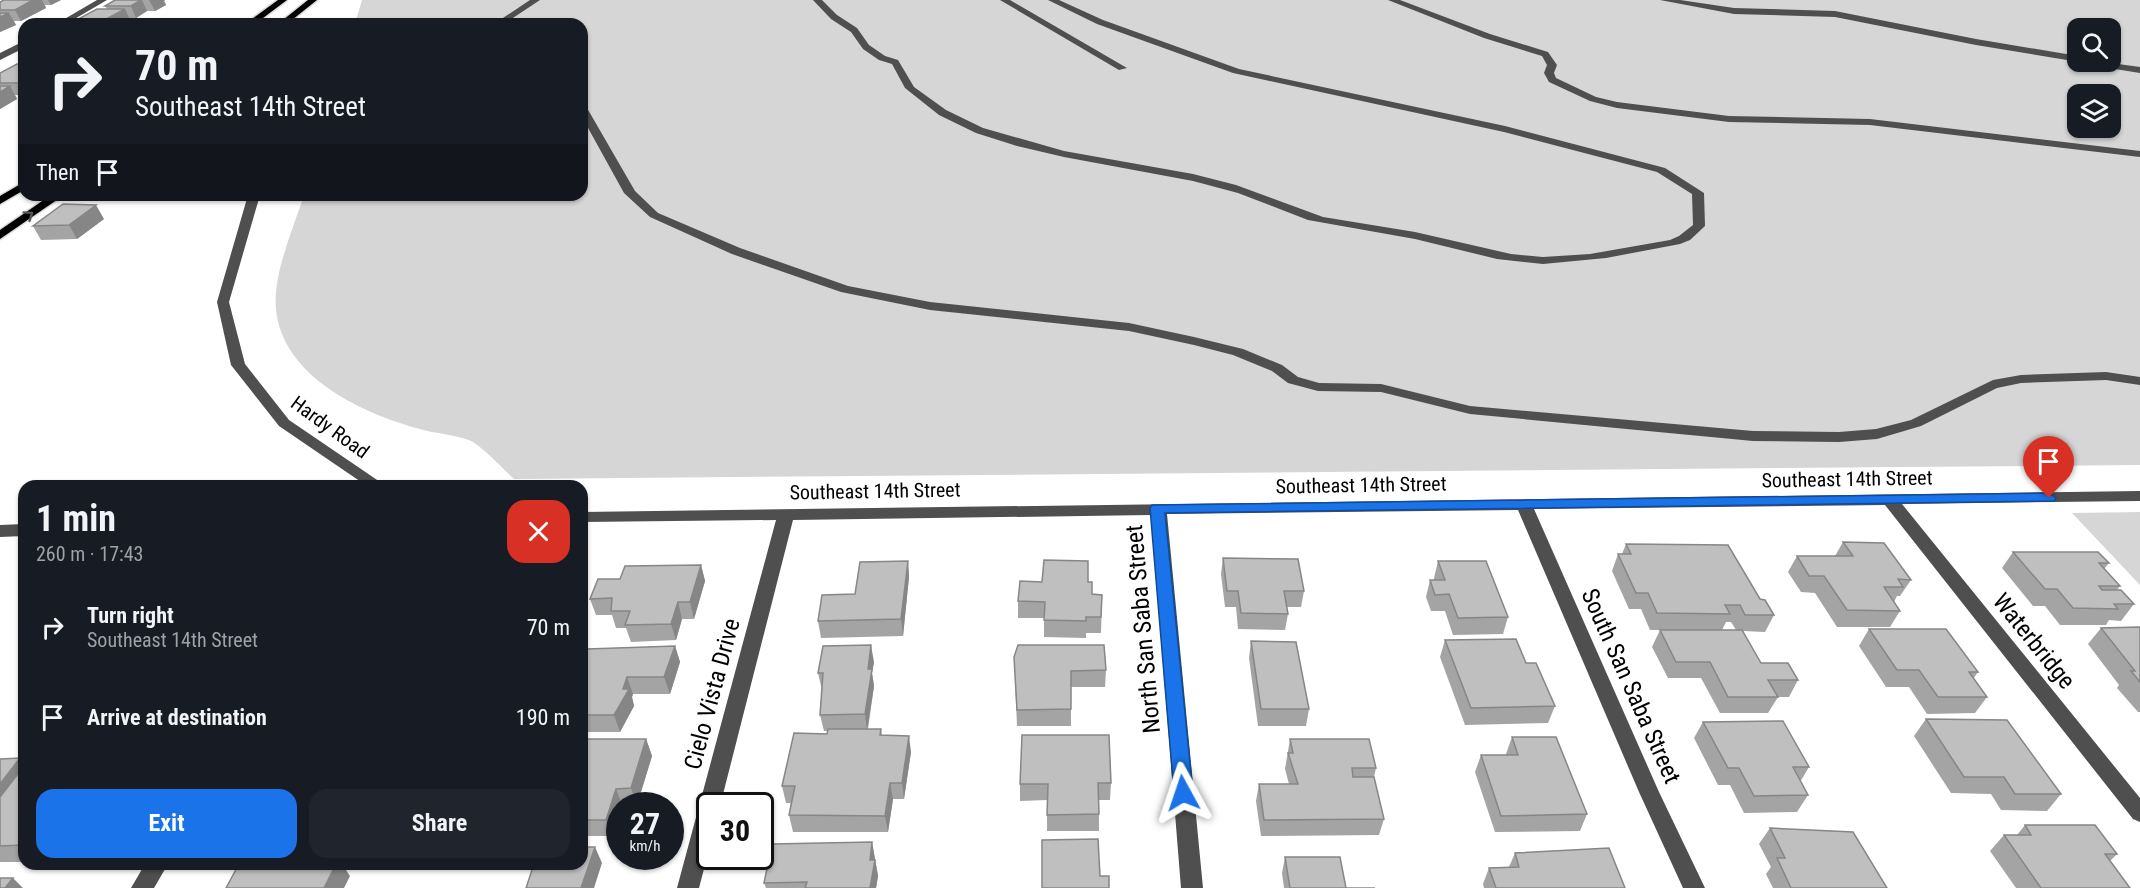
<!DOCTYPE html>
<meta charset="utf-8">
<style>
body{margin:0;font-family:"Roboto Condensed",sans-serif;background:#20242c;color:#f1f3f6;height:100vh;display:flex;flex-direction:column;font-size:22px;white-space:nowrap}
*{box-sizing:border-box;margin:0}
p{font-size:20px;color:#9ea1a6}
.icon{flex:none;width:33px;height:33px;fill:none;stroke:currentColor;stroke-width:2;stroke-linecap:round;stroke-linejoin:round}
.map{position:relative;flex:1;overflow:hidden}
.side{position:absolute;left:18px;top:480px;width:570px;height:390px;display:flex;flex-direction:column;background:#171b24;border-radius:18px;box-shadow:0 2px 4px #0004}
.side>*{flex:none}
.hud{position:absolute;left:18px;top:18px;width:570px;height:183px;border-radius:18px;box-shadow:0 2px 4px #0004;background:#171b24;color:#f1f3f6;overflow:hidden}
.controls{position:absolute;left:2067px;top:18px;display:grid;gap:12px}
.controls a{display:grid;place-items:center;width:54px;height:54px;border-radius:12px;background:#171b24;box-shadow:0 2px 4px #0004;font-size:30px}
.speed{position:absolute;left:606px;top:792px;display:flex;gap:12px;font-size:30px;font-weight:700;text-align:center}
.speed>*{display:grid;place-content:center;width:78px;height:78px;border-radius:50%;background:#171b24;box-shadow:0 2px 4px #0004;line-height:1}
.speed small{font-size:15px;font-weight:400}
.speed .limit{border:3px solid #111;border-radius:9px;background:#fff;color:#111}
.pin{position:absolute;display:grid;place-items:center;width:51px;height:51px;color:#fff;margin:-62px -26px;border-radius:50% 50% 50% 0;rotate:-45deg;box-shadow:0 0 6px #0007}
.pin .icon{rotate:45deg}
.me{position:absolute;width:66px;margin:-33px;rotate:355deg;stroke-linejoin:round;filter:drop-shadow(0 0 4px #0008)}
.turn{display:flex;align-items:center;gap:21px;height:126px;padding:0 18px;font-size:27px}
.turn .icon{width:78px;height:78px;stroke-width:2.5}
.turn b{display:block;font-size:42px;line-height:51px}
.then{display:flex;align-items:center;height:57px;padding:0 18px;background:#0003;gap:12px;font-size:22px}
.round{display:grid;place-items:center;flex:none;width:63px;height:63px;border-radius:18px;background:#20242c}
.summary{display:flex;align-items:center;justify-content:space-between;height:102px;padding:0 18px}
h1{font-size:36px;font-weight:700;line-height:45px}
.primary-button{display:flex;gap:12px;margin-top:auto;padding:12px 18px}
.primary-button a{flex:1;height:69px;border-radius:18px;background:#1a73e8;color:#fff;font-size:24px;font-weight:700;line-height:69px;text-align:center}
.primary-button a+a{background:#20242c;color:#f1f3f6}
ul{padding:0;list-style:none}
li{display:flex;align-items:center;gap:18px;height:90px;padding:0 18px}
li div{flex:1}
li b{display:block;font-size:22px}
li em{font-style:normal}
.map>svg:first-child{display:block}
.green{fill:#d6d6d6;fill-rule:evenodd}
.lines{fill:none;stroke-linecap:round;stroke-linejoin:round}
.major-casing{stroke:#dbdbdb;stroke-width:3}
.minor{fill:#4f4f4f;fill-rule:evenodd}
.major{fill:#000;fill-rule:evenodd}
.wall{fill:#a4a4a4;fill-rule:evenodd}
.shaded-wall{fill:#868686}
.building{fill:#bfbfbf;stroke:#868686;stroke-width:1.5}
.oneway{stroke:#595959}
.route{fill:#1a73e8;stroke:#114b97;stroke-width:1.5}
.labels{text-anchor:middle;stroke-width:6;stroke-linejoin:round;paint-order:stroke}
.street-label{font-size:20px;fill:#000;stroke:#fff}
.near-street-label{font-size:24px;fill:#000;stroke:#fff}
</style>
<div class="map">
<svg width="2140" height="888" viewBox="0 0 2140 888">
<rect width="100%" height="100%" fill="#fff"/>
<path class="green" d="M362,0H2140V465L514,479C501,467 488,452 473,442C464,436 432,433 420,429C357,412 269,370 276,292C279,260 294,226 304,195H582V24H355ZM2078,28H2110V62H2078ZM2078,94H2110V128H2078Z
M2140,512V585L2072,513Z"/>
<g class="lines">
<g class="major-casing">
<path id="major" d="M278,0H287L255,24H245Z
M308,0H317L287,24H278Z
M24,182V190L0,204V196Z
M51,195H64L0,239V230Z"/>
</g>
<path class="minor" d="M97,0H107L66,24H56Z
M530,0H540L504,24H494Z
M813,0H822L837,15L857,28L869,45L885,56L898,60L914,87L946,110L983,128L1064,151L1193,174L1236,185L1323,217L1415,232L1511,254L1543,257L1590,254L1670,240L1679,236L1693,225L1692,194L1657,172L1504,132L1233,73L1097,24L1048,0H1059L1103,20L1239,69L1505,126L1665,168L1704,193L1705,226L1690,240L1680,244L1606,258L1543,264L1497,259L1415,239L1308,220L1238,193L1193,181L1064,157L1017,146L976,133L939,115L905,88L892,64L879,60L863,49L851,32L831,19Z
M1000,0H1010L1127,68L1119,70Z
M1388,0H1400L1490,34L1548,52L1557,65L1554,73L1556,78L1596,97L1617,102L1729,116L1870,119L2140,151V157L1870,125L1729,122L1617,108L1590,101L1549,82L1544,73L1547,65L1542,56L1484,38Z
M1660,0H1680L1734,8L1835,11L1976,39L2078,56L2079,62L1976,45L1835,17L1734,14Z
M24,41V48L0,60V53Z
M2085,62H2104L2140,67V73L2090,65Z
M582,105L587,108L635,191L658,213L740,248L848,286L930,302L1129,323L1194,337L1243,349L1282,365L1298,377L1319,383L1381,384L1470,406L1753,431L1839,432L1876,429L1911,420L1993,380L2021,375L2106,372L2140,377V385L2106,380L2021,383L1997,388L1921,426L1877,439L1839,442L1753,441L1470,414L1381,392L1318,391L1288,383L1272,371L1233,355L1194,345L1129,331L930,310L841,292L732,254L650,217L624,193L582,117Z
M248,195H260L229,302L245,364L289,420L386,486H367L279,426L231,365L217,302Z
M2140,491V501L1902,504L2140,798V822L2133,819L1885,505L1534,509L1659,792L1705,888H1683L1639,792L1518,510L1167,514L1203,888H1181L1151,515L793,520L720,806H710V846L699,888H677L776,520L582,522V512Z
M24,524V536L0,537V525Z
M145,864H168L154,888H131Z"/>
<use href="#major" class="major"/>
</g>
<path class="wall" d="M4,0H61L51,5H45L46,8L21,21H14L16,25L0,32V2Z
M115,0H165L164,1L166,5L155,11H147L136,18H129L130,20L124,24H71L107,9L105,6Z
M24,58V95H15L17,99L0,109V73L21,64L19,61Z
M104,219L77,239L41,240L33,226Z
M1843,542L1911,580L1900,596H1897L1894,602L1900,611L1890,627H1837L1815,593L1801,592L1788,572L1797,556H1835Z
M1626,544L1760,599L1774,615L1765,632L1743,631L1761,663L1798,680L1789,697H1778L1768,713H1720L1701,678H1668L1652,647L1660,630H1685H1650L1641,609H1629L1612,571L1618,554H1622ZM1726,622H1731L1736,630H1722Z
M2013,552L2109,563L2104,569L2120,586L2117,590L2134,604L2121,621L2109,620L2106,625H2060L2045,606H2033L2002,568Z
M1223,558L1304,591L1301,607H1287L1288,614L1285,630L1238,629L1236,607H1225L1221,574Z
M908,561L909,577L903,636L821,638L818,621L855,594Z
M1438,561L1508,617L1503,634L1453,635L1445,611H1431L1426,597L1430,580H1434V578Z
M701,565L705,581L694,619H682L676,640L631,642L626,628H616L612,615H596L590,599L620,579Z
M1042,582H1088L1092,594L1102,595L1101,633H1086V638L1044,637V618H1018V601Z
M2140,627V712H2138L2117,688L2119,685L2088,644L2101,628Z
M1869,629L1978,672L1973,679L1987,697L1975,713L1927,714L1909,687H1886L1859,646Z
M1445,640L1555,706L1548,723L1465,725L1440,657Z
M1251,641L1309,709L1306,726H1258L1249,658Z
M675,646L680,662L670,694H633L632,697L634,706L620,732H582V662Z
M1014,657L1106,670L1105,687H1071V726H1017Z
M874,662L872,673L874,686L868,729H881L882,735L911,752L904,799H893L888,832H793L789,815L791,803H786L782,786L827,734L828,731H824L820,715L822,690L818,673Z
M1926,719L2061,794L2047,811L2001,810L1991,794L1951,793L1914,736Z
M1703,722L1809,767L1800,782L1808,795L1797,812L1744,813L1730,785H1718L1694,738Z
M1512,737L1587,814L1580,831L1495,832L1475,772L1481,755H1506V754Z
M582,739H646L652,756L637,805L620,806L613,836H582Z
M1290,739L1376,768L1374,777L1384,819L1379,835L1261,836L1256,801L1259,784H1289L1285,769Z
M20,758L24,763V862H0V759Z
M1111,783L1110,800H1099V831H1047V800L1020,801V784Z
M2025,825L2117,854L2110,861L2130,888H2016L1990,851L2004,835H2017Z
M1770,828L1887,888H1773L1766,874L1771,867L1759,844Z
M872,842L878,876L876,888H766L764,883Z
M1515,853L1625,888H1484L1483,884L1489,868L1509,867Z
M1285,857L1346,888H1375H1284L1282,873Z"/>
<path class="shaded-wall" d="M33,0H42L46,8L21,21L15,10Z
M48,0H61L51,5Z
M142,0L147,11L136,18L131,6Z
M149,0H165L164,1L166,5L155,11Z
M125,9L130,20L124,24H100Z
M9,13L16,25L0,32V17Z
M24,79V93L18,83Z
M10,86L17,99L0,109V92Z
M96,205L104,219L77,239L69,225Z
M908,561L909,577L903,636L901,619Z
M701,565L705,581L694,619L690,602Z
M678,602L682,619L676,640L671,624Z
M871,645L874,662L872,673L874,686L867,731L865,714L868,669Z
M675,646L680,662L670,694L664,677Z
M627,677L633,694L632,697L634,706L620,732L614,715Z
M909,736L911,752L904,799L902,783Z
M646,739L652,756L637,805L631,788Z
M20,758L24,763V788L0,819V784Z
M890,783L893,799L888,832L885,816Z
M616,789L622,805L620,806V815L613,836L606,820Z
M872,842L878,876L876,888H870V860Z
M595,847L602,863L594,888H581Z
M336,864H342L350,876L344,888H324Z
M13,878L23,888H5Z"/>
<path class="building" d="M4,0H33L15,10H0V2Z
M115,0H141L131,6H105Z
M97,9H125L99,23H71Z
M0,13H9L0,17Z
M17,64H24V79L18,83H0V73Z
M0,86H10L0,92Z
M63,204L96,205L69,225L33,226Z
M1843,542L1884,543L1911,580L1898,579L1903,587H1884L1900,611L1847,610L1824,576H1809L1797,556H1853Z
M1626,544L1728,545L1760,599L1765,600L1774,615H1745L1740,605H1725L1730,614L1657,613L1648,593H1636L1618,554H1631Z
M2013,552H2098L2109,563H2099L2120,586H2099L2102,590H2121L2134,604H2114L2118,609L2073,608L2057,589H2045Z
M1223,558L1298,559L1304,591H1284L1288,614L1241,613L1238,591H1227Z
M1044,560L1088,561V582H1092V594L1102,595L1101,617H1086V621L1044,620L1045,602L1018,601L1020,581L1042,582Z
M908,561L901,619L818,621L822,595L855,594L860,562Z
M1438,561H1486L1508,617L1458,618L1449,594L1435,595L1430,580H1445Z
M701,565L690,602H678L671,624L625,625L630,611H611L612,598L590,599L598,579H620L625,566Z
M2140,627V682L2131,671H2135L2101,628Z
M1869,629H1946L1978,672H1969L1987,697H1938L1919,670H1897Z
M1660,630H1742L1761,663H1788L1798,680H1768L1778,697H1728L1710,662H1676Z
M1516,639L1526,663H1536L1555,706L1471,708L1445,640Z
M1251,641L1296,642L1309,709H1261Z
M871,645L868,669H872L865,714L820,715L823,673H818L823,646Z
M1018,645H1104L1106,670L1071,671V709L1017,710L1014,657Z
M675,646L664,677H627L623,689H629L614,715H582V662L587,649Z
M1926,719L2007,720L2061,794H2015L2004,777H1964Z
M1783,721L1809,767H1793L1808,795L1754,796L1739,768H1728L1703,722Z
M828,729H881L880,735L909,736L902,783H890L885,816L789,815L795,786H782L794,733L827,734Z
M1022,735H1109L1111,783H1098L1099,814L1047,815L1048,784H1020Z
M1512,737H1556L1587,814L1501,816L1481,755H1518Z
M582,739H646L631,788L616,789L606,820H582Z
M1290,739H1369L1376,768H1352L1353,777H1374L1384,819L1264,820L1259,784H1298L1288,753H1293Z
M20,758L0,784V759Z
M24,766V845L0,846V797Z
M2025,825H2095L2117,854H2105L2130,888H2041L2004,835H2031Z
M1770,828L1853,832L1887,888H1791L1777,858H1785Z
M1098,839L1100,876H1109V888H1042V840Z
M872,842L870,860H875L870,888H805L807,882L764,883L772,844Z
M582,847H595L581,888H526L534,864H582Z
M1609,848L1625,888H1496L1489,868L1519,867L1515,853Z
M1285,857H1340L1346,888H1375H1290Z
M239,864H336L324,888H226Z
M0,878H13L5,888H0Z"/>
<defs><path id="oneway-chevron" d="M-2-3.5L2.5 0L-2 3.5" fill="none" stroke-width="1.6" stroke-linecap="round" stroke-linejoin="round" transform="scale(1.5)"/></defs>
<use class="oneway" href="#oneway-chevron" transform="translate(29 215) rotate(-35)"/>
<path class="route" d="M2049,493L2056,498L2054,501L1165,513L1193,793L1190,799L1183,801L1177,799L1174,793L1150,508L1152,505Z"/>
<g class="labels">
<g class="street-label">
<text transform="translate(330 427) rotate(36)" y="7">Hardy Road</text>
<text transform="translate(1847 479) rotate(-1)" y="7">Southeast 14th Street</text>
<text transform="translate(1361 485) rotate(-1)" y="7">Southeast 14th Street</text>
<text transform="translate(875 491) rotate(-1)" y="7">Southeast 14th Street</text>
</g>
<g class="near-street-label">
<text transform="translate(1143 629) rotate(-95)" y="8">North San Saba Street</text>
<text transform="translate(2034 641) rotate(51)" y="8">Waterbridge</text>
<text transform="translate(1631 686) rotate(66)" y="8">South San Saba Street</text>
<text transform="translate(712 694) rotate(-75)" y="8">Cielo Vista Drive</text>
</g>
</g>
</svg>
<div class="controls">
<a><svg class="icon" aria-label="search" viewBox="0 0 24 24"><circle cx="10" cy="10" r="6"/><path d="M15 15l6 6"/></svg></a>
<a><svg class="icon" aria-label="layers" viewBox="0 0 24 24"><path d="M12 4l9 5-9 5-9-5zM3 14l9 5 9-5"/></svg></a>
</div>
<div class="speed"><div>27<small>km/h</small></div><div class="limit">30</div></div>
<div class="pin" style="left:2049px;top:498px;background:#d93025"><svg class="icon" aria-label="arrive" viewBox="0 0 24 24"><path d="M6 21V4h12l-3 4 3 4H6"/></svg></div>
<svg class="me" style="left:1183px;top:793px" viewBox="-20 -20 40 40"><path d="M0-17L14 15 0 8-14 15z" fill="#1a73e8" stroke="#fff" stroke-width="4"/></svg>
<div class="hud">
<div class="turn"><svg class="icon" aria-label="right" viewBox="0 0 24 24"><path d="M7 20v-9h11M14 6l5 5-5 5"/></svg><div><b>70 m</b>Southeast 14th Street</div></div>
<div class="then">Then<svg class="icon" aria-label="arrive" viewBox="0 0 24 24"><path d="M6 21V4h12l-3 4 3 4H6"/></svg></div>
</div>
<section class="side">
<div class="summary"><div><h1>1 min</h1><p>260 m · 17:43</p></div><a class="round" style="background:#d93025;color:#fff"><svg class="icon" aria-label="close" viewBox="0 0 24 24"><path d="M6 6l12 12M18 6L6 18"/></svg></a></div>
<ul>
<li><svg class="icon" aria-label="right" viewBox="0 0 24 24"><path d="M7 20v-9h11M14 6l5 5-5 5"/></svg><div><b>Turn right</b><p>Southeast 14th Street</p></div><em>70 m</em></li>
<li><svg class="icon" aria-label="arrive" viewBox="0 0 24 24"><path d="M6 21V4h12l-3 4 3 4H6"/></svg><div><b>Arrive at destination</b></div><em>190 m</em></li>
</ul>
<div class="primary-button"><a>Exit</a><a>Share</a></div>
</section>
</div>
